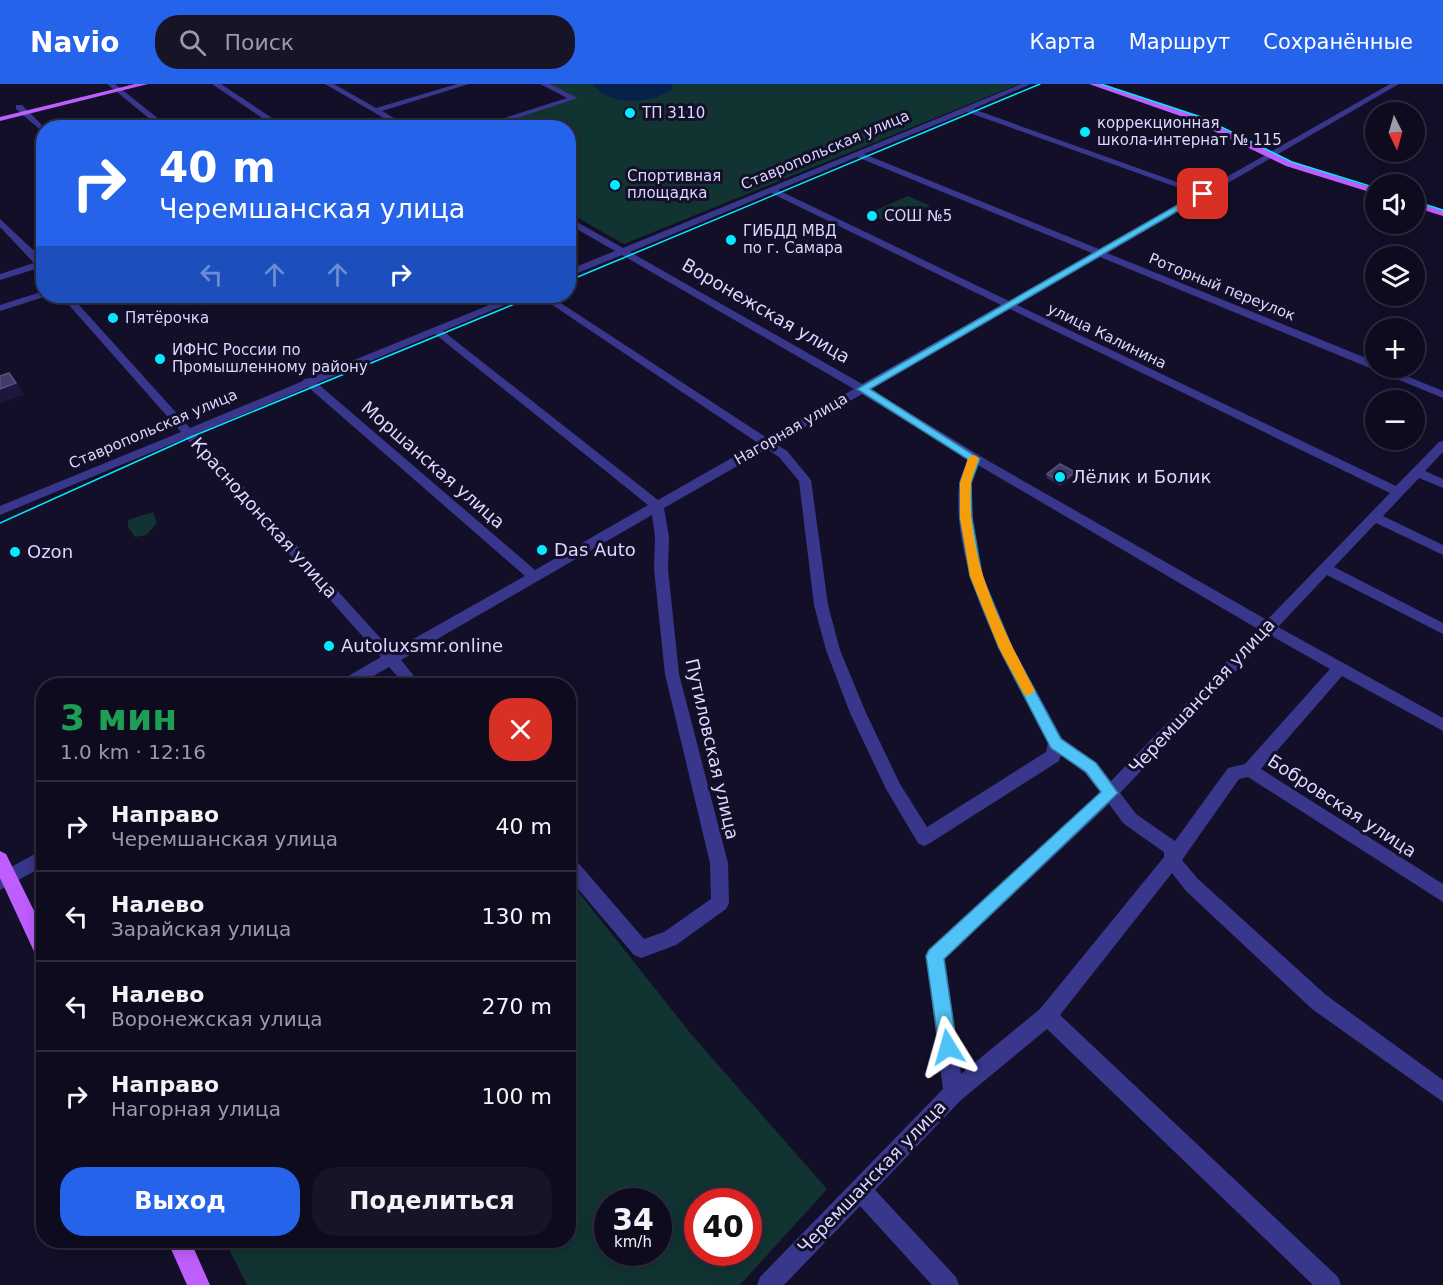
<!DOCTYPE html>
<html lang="ru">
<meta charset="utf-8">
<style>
body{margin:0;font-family:"DejaVu Sans",sans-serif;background:#171428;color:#f1f3f6;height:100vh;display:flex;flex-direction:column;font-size:22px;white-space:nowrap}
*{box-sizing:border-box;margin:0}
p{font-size:20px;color:#9b9ba4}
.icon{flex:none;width:33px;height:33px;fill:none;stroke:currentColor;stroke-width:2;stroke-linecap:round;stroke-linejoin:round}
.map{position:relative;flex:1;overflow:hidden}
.drawer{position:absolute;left:36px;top:594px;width:540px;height:570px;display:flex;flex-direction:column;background:#0e0b1f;border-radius:24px;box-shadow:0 3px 15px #0003,0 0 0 2px #2e2b3d}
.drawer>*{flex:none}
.guide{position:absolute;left:36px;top:36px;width:540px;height:183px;border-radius:24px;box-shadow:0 3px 15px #0003,0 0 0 2px #2e2b3d;background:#2563eb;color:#fff;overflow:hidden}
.needle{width:39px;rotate:175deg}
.controls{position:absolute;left:1365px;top:18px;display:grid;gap:12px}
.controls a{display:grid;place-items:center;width:60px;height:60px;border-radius:50%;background:#0e0b1f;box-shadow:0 3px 15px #0003,0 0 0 2px #2e2b3d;font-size:30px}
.speed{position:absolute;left:594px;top:1104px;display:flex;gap:12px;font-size:30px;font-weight:700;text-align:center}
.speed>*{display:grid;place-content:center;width:78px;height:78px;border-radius:50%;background:#0e0b1f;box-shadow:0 3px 15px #0003,0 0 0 2px #2e2b3d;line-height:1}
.speed small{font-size:15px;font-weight:400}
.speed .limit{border:9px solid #d22;background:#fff;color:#111}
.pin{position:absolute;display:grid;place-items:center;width:51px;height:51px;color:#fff;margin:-26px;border-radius:12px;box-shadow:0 3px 9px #0006}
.me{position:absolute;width:66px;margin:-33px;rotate:352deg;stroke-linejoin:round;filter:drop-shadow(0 0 4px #0008)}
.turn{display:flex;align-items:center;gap:21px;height:126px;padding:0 24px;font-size:27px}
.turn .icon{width:78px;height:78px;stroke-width:2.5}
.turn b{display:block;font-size:42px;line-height:51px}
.lanes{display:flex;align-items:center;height:57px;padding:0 24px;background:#0003;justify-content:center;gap:30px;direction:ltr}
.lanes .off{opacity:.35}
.round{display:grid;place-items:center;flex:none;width:63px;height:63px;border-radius:24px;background:#171428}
.summary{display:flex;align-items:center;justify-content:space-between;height:102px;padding:0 24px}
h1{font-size:36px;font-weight:700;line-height:45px;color:#1e9e55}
.button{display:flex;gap:12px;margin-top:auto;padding:12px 24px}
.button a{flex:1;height:69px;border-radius:24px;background:#2563eb;color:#fff;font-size:24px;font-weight:700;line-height:69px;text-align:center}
.button a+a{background:#171428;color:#f1f3f6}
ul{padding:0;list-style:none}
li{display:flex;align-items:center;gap:18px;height:90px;padding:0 24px;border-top:2px solid #2e2b3d}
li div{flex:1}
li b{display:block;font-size:22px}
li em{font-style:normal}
header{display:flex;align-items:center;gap:36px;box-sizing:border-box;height:84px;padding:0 30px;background:#2563eb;color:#fff}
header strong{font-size:28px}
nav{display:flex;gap:33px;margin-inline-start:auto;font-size:21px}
.search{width:420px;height:54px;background:#171428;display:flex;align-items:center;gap:15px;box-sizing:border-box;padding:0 21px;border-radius:24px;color:#9b9ba4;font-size:22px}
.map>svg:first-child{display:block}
.green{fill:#113432;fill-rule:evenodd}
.water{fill:#07214a}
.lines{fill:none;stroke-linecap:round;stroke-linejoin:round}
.minor{fill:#38378b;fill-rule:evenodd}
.major{fill:#bf5eff;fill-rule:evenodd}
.tram{stroke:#03ebff;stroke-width:1.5}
.wall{fill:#302758}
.shaded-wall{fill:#1d163d}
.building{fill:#423a6a;stroke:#5a5381;stroke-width:1.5}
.route{fill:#4fc3f7;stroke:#337fa1;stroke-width:1.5}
.slow{fill:#f59e0b}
.poi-dot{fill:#03ebff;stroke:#130f29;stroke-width:2}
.labels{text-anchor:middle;stroke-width:6;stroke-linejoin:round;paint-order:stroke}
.far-poi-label{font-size:15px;fill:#dbd7ff;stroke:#130f29;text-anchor:start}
.far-street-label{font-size:15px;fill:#dbd7ff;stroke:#130f29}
.street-label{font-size:18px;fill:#dbd7ff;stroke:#130f29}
.poi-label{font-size:18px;fill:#dbd7ff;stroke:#130f29;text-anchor:start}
</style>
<header>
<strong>Navio</strong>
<div class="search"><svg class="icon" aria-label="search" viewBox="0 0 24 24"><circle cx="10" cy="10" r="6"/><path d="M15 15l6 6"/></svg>Поиск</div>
<nav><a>Карта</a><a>Маршрут</a><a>Сохранённые</a></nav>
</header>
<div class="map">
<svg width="1443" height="1201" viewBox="0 0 1443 1201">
<rect width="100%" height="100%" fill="#130f29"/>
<path class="green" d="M550,0H1019L624,160L569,129L568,44H479L578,14Z
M908,112L930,122L891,140L869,129Z
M153,428L157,439L146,451L135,453L128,443V436Z
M569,796L691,950L827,1105L740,1201H247L225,1157L568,1156ZM608,1118H658V1168H608ZM698,1118H748V1168H698Z"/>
<path class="water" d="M593,0H672L673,4C654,21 607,22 593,0Z"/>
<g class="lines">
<path class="minor" d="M107,0H115L170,44H161Z
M212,0H221L287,44H277Z
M325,0H334L376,24L457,0H469L382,27L411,44H401Z
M540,0H550L578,14L487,44H473L567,14Z
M1021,0H1031L973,25L1202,107L1390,0H1399L1107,169L1376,278V284H1387L1443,307V314L1100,173L1017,221L1396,402L1439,358L1443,357V368L1425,387L1443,395V404L1419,394L1383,432L1443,461V471L1376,439L1334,483L1443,539V550L1327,491L1278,543L1443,634V647L1342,592L1261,685L1443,800V818L1248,693L1239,695L1182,776L1198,795L1326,911L1443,996V1018L1312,925L1186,807L1172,789L1060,931L1338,1193L1341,1201H1313L1047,945L961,1016L875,1106L956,1193L959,1201H932L860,1122L784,1201H757L760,1193L943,1005L926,872L928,866L1100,708L1085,689L1061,671L1059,677L930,759L924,762L918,759L886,705L850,629L826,566L814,521L799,397L779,373L767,365L664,424L669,453L668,485L679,590L728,779L729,819L726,825L676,861L641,874L634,871L568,793V772L574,774L644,855L664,848L711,815L710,779L665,590L654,485L655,453L652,431L401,576L422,602H406L389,583L356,602H336L338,598L381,573L186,354L0,431V422L181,348L61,212H71L190,344L303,297L304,295L310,294L511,212H523L521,214L443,247L658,416L758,359L539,212H550L767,354L854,305L622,171L568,193V186L615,167L568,140V133L623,164ZM967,28L1196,110L1099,165L864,70ZM857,73L1092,169L1009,217L778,106ZM771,109L1001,221L862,300L630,168ZM1010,225L1390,409L1267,536L992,379L870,305ZM435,250L648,421L535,486L317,299ZM308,303L525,492L392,567L196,350ZM862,310L968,375C965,383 960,392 959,401C951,490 1009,583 1048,659L1046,668L927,743L900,700L866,629L840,566L828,521L811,396L787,367L776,360ZM978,381L1258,545L1111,697L1097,679L1062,654L1013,564L983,492L972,434L971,399ZM1270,551L1330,585L1245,680L1228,684L1175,757L1136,730L1120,709ZM1109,720L1124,740L1164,768V773L1040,925L961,990L945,875Z
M16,21H22L45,44L44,49L16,25Z
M0,135L44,176V187L39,184L0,196V190L34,179L0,143Z
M44,207V212H47L0,227V221Z
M44,765V782L0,806V789Z"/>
<path class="major" d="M135,0H148L0,37V33Z
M1089,0H1100L1195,31L1292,78L1376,105V110L1286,82L1189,35Z
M1414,118L1443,126V132L1414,123Z
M0,767L6,770L44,847V877L37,874L0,794Z
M167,1156H190L210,1201H187Z"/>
<path class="tram" d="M1101,0L1201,33L1292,78L1376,104
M1414,117L1443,126
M568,197L1040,0
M0,439L191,353L534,212"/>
</g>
<path class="wall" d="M1075,388L1074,392L1061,402L1046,394L1047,390Z"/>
<path class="shaded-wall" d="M16,299L24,311L0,319V305Z
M1075,388L1074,392L1061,402L1062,398Z"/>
<path class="building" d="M9,289L16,299L0,305V292Z
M1060,380L1075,388L1062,398L1047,390Z"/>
<path class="route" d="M1200,108L1207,110L870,305L980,375L971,399L972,434L982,492L1012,564L1061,655L1096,679L1118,709L944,875L957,963L954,970L948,972L941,970L939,963L926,872L929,866L1101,708L1086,688L1051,664L999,564L970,492L960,434V399L969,376L857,305Z"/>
<path class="slow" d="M974,371L979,374C976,382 972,392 971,401C965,473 1003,545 1035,607L1028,612L1024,610L999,564L970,492L960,434V399L968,374Z"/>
<g class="poi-dot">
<circle cx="630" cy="29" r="6"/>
<circle cx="1085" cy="48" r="6"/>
<circle cx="615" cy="101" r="6"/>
<circle cx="872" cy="132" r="6"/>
<circle cx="731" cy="156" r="6"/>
<circle cx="113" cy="234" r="6"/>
<circle cx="160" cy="275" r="6"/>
<circle cx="1060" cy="393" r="6"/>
<circle cx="542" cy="466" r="6"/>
<circle cx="15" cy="468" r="6"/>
<circle cx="329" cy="562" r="6"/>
</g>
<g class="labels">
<g class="far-poi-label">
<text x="642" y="34">ТП 3110</text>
<text x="1097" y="44">коррекционная<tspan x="1097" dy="17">школа-интернат № 115</tspan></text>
<text x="627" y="97">Спортивная<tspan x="627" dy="17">площадка</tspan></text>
<text x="884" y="137">СОШ №5</text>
<text x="743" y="152">ГИБДД МВД<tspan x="743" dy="17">по г. Самара</tspan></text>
<text x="125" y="239">Пятёрочка</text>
<text x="172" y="271">ИФНС России по<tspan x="172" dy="17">Промышленному району</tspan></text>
</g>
<g class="far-street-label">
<text transform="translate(825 66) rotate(-23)" y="5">Ставропольская улица</text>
<text transform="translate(1222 203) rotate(22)" y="5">Роторный переулок</text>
<text transform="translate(1107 252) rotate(26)" y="5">улица Калинина</text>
<text transform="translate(153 345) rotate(-23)" y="5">Ставропольская улица</text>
<text transform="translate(791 345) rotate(-30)" y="5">Нагорная улица</text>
</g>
<g class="street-label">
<text transform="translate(766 227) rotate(30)" y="6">Воронежская улица</text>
<text transform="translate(433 381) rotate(41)" y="6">Моршанская улица</text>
<text transform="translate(264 434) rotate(48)" y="6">Краснодонская улица</text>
<text transform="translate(1202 612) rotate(-47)" y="6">Черемшанская улица</text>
<text transform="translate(712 665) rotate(77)" y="6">Путиловская улица</text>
<text transform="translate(1342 722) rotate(33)" y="6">Бобровская улица</text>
<text transform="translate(872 1093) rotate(-46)" y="6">Черемшанская улица</text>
</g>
<g class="poi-label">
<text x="1072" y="399">Лёлик и Болик</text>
<text x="554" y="472">Das Auto</text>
<text x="27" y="474">Ozon</text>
<text x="341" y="568">Autoluxsmr.online</text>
</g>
</g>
</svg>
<div class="controls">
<a><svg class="needle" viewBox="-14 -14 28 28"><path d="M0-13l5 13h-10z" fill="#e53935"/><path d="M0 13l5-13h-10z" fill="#9b9ba4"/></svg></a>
<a><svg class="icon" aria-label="sound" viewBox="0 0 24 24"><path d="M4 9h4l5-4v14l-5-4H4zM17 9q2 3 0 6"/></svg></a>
<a><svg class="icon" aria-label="layers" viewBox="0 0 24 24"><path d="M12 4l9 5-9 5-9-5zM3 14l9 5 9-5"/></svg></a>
<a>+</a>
<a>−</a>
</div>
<div class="speed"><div>34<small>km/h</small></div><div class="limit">40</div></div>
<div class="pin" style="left:1203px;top:110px;background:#d93025"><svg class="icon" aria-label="arrive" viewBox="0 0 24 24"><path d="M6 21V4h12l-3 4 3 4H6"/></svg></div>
<svg class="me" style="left:948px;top:963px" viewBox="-20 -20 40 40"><path d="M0-17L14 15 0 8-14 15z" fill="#4fc3f7" stroke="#fff" stroke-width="4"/></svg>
<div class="guide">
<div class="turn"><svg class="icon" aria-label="right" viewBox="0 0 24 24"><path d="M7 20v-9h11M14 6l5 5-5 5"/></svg><div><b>40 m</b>Черемшанская улица</div></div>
<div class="lanes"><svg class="icon off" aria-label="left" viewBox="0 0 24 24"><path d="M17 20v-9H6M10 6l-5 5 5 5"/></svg><svg class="icon off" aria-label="ahead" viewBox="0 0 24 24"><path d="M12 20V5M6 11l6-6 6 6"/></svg><svg class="icon off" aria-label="ahead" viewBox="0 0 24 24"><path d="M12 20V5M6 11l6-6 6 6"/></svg><svg class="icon" aria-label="right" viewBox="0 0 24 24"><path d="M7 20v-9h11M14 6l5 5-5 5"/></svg></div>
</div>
<section class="drawer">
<div class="summary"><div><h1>3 мин</h1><p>1.0 km · 12:16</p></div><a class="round" style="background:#d93025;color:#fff"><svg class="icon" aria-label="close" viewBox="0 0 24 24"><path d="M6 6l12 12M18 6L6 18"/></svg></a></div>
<ul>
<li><svg class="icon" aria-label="right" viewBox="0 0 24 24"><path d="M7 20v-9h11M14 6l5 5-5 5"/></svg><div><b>Направо</b><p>Черемшанская улица</p></div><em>40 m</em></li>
<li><svg class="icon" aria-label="left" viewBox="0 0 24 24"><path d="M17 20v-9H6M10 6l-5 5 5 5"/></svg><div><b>Налево</b><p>Зарайская улица</p></div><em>130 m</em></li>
<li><svg class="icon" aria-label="left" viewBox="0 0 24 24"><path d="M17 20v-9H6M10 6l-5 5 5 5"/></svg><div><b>Налево</b><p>Воронежская улица</p></div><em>270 m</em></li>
<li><svg class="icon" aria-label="right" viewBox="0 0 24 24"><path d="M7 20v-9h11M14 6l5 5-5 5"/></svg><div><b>Направо</b><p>Нагорная улица</p></div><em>100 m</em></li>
</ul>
<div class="button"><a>Выход</a><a>Поделиться</a></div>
</section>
</div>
